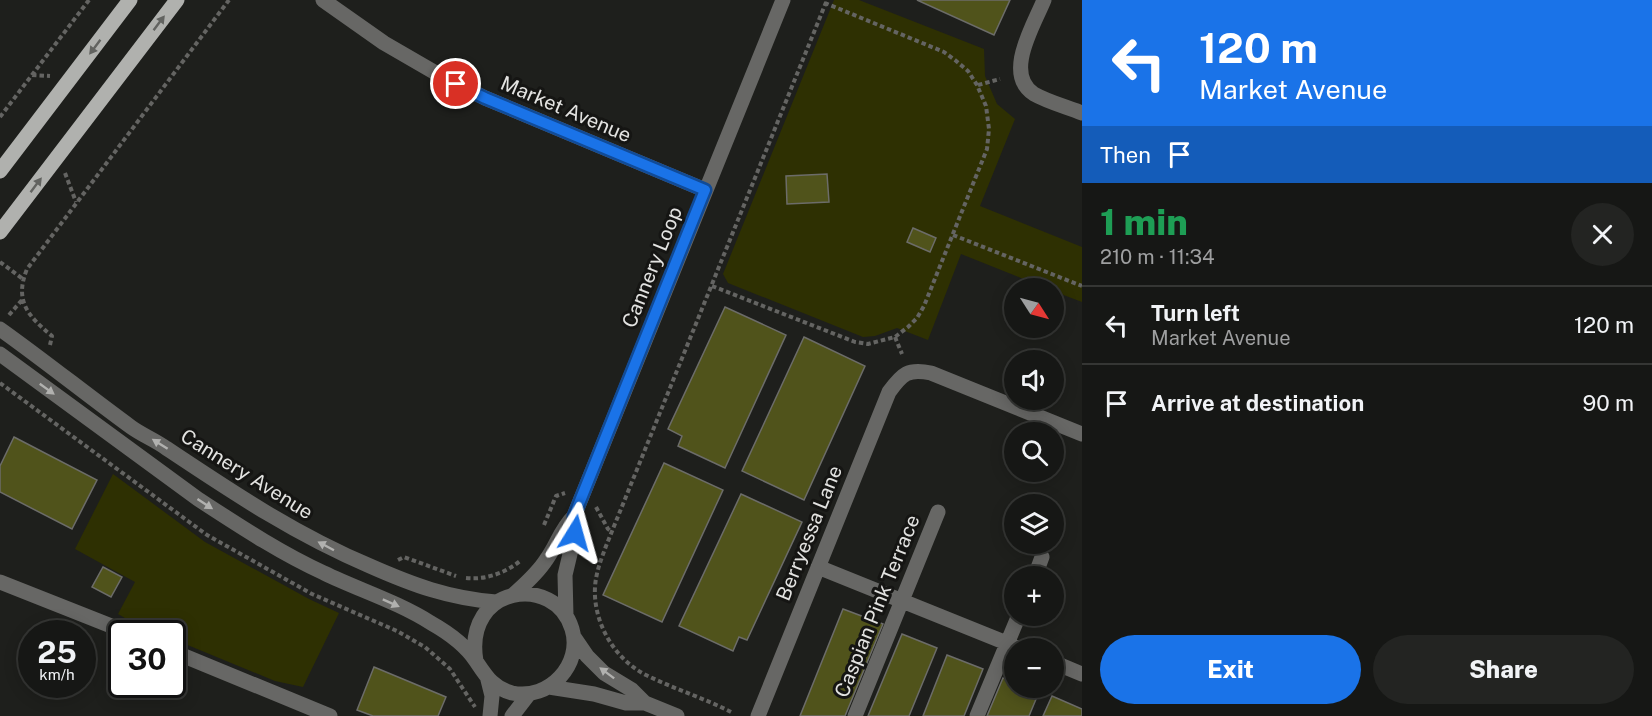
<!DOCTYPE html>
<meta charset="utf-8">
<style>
body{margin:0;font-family:"Public Sans",sans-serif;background:#232422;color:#f1f3f6;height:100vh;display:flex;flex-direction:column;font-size:22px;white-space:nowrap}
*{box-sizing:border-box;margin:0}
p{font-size:20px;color:#9e9fa0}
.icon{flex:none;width:33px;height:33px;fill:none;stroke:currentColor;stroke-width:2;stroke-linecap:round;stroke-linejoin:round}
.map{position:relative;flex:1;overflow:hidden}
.side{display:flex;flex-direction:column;background:#161715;width:570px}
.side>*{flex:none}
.hud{background:#1a73e8;color:#fff;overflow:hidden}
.needle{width:39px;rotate:126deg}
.tools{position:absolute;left:1004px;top:278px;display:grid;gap:12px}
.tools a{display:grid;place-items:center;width:60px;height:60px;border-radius:50%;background:#161715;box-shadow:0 3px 15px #0003,0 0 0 2px #353634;font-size:30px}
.speed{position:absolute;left:18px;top:620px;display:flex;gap:12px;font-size:30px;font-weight:700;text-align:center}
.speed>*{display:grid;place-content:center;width:78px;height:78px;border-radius:50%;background:#161715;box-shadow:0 3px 15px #0003,0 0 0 2px #353634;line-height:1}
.speed small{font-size:15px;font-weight:400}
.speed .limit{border:3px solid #111;border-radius:9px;background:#fff;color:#111}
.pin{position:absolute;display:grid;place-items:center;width:51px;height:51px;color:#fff;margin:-26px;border:3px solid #fff;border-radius:50%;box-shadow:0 2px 6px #0007}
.me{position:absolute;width:66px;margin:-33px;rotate:8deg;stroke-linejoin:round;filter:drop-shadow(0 0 4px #0008)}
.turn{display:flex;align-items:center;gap:21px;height:126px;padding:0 18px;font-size:27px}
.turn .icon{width:78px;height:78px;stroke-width:2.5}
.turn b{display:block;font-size:42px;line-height:51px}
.then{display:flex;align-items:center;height:57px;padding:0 18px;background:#0003;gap:12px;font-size:22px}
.round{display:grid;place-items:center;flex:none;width:63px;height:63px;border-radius:32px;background:#232422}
.head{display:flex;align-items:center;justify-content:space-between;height:102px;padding:0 18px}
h1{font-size:36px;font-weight:800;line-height:45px;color:#1e9e55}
.primary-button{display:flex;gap:12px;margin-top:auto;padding:12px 18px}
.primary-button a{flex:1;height:69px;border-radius:36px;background:#1a73e8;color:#fff;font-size:24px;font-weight:800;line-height:69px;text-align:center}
.primary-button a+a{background:#232422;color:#f1f3f6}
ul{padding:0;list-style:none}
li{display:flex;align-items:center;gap:18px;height:78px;padding:0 18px;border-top:2px solid #353634}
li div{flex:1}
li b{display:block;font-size:22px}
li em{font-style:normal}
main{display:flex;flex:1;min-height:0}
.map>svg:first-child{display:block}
.green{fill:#2e3002}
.building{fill:#50531b;stroke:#6c6c69;stroke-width:1.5}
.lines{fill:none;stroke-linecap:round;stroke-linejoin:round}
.path{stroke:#646462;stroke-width:4;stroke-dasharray:4.5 3;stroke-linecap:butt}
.minor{stroke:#676765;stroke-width:15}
.major{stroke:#b0b1ae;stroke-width:15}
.oneway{fill:#626360}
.oneway2{fill:#b1b1af}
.route-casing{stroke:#114b97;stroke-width:15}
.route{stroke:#1a73e8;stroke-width:10}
.labels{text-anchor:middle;stroke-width:6;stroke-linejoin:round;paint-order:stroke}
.street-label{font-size:20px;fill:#e3e3e1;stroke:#151513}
</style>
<main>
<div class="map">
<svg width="1082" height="716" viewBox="0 0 1082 716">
<rect width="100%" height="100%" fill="#1e1f1c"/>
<path class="green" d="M834,0H859L984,49L985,76L997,104L1015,119L980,206L1082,247V302L1053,291V288H1046L961,254L928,340L897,328L875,336L863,337L728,283L723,274Z
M113,474L205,542L309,599L339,613L303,687L275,681L173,639L172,633C153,633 135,624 118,614L135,582L75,549Z"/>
<path class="building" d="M917,0H1010L994,35Z
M827,174L829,202L787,204L786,176Z
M913,228L936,238L930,252L907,242Z
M725,307L786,335L725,468L678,446L682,436L668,429Z
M804,337L865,366L804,500L742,471Z
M14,437L97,480L72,529L0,492V466Z
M664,463L723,490L662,622L603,595Z
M741,494L802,522L747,640L739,637L733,651L679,626Z
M103,567L122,577L111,597L92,587Z
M843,609L883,624L845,716H800Z
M902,634L937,648L909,716H868Z
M947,655L983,669L964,716H923Z
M374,667L446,697L438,716H373L357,710Z
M1003,678L1014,682V687H1026L1039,692L1029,716H987Z
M1052,696L1082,709V716H1043Z"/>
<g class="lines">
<path class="path" d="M32,75L50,76
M978,85L1000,79
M0,117L89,0
M65,173L76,202
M953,235L1082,286
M0,262L23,279
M712,286L855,342L868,344L895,337L908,327L917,318L924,306L987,149L989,129L986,106L977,85L968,71L955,60L944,52L825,3
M9,315L22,300
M895,337L902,354
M50,345L52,336C28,316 14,301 27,269L229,0
M0,383L207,535L312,594L397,631L425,647L450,669L475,707
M596,507L608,529L612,532
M544,525L556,496L565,493
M398,560L404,557L456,576
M466,578C486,580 505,573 520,561
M731,712C704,698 674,689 646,675C614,659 593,622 595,587C596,572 601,560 606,546L827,0"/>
<path class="minor" d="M323,0L384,43L441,76L485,98L705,190
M1044,0C1034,25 1003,74 1034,94C1048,102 1067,107 1082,113
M0,329C45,361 87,395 131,427C142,435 155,440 166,448C232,492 296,535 370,566C413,585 448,598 496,602
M0,354L198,499C238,525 280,553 324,573C359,590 398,602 431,623C447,632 466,646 476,661C486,676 493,688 512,693C549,701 583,664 572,629C555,573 463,585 476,661
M818,567L1019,648
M1035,576L1042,557
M0,582L129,633
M513,595C525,584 537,574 546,560C557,545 560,530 574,516
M566,616L565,575L575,533L574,516L783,0
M574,637L587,656L604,673L632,690L645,703
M172,651L330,716
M1053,662L1082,674
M488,680L492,696L490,716
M549,687L594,694L626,703H645L677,716
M512,716L529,694
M758,716L889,392C902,374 908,368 931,373L1082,434
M855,716L938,512
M977,716L1019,615"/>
<path class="major" d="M0,171L130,0
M0,232L177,0"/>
</g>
<defs><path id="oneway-solid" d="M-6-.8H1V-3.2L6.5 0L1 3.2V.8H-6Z" transform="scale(1.5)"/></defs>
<g class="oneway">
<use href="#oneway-solid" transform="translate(159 23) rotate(-53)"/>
<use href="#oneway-solid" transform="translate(95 47) rotate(127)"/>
<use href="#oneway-solid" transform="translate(36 185) rotate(-53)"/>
</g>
<g class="oneway2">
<use href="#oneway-solid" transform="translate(47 389) rotate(36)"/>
<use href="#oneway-solid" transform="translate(160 444) rotate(-148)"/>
<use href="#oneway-solid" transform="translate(205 504) rotate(33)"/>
<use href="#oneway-solid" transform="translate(326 546) rotate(-152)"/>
<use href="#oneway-solid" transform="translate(391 603) rotate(24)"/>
<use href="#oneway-solid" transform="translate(607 673) rotate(-143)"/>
</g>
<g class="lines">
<g class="route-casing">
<path id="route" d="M456,84L485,98L705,190L574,516L575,533"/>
</g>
<use href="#route" class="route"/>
</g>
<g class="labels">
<g class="street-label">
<text transform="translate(566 109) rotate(23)" y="7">Market Avenue</text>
<text transform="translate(652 267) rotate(-68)" y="7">Cannery Loop</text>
<text transform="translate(247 474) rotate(32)" y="7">Cannery Avenue</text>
<text transform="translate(809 533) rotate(-68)" y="7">Berryessa Lane</text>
<text transform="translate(877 606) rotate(-68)" y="7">Caspian Pink Terrace</text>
</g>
</g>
</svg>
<div class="tools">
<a><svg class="needle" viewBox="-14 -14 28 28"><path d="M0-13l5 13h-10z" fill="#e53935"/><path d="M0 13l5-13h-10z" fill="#9e9fa0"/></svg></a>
<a><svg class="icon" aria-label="sound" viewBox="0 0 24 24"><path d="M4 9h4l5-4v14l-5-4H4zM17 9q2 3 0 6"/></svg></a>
<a><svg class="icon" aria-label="search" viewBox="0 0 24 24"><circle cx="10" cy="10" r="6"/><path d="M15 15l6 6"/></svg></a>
<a><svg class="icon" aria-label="layers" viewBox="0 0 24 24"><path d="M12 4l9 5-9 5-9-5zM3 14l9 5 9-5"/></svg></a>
<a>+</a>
<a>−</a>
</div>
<div class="speed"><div>25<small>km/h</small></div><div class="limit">30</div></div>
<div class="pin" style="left:456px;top:84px;background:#d93025"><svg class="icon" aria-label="arrive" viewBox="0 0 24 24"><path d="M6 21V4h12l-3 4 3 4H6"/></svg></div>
<svg class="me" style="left:575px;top:533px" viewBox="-20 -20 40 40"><path d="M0-17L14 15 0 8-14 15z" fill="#1a73e8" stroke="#fff" stroke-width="4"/></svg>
</div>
<section class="side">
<div class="hud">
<div class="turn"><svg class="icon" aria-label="left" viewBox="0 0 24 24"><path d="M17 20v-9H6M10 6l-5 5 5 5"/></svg><div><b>120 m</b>Market Avenue</div></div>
<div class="then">Then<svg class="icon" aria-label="arrive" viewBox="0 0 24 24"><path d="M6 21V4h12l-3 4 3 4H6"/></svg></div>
</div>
<div class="head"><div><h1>1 min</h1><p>210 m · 11:34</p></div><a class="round"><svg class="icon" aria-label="close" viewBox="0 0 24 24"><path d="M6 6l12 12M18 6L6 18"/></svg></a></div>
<ul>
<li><svg class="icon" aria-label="left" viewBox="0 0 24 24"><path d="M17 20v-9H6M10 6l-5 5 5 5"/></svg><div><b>Turn left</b><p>Market Avenue</p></div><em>120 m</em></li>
<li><svg class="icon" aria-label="arrive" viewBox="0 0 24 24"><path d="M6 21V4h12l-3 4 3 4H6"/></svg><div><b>Arrive at destination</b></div><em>90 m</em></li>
</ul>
<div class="primary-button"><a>Exit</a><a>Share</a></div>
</section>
</main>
